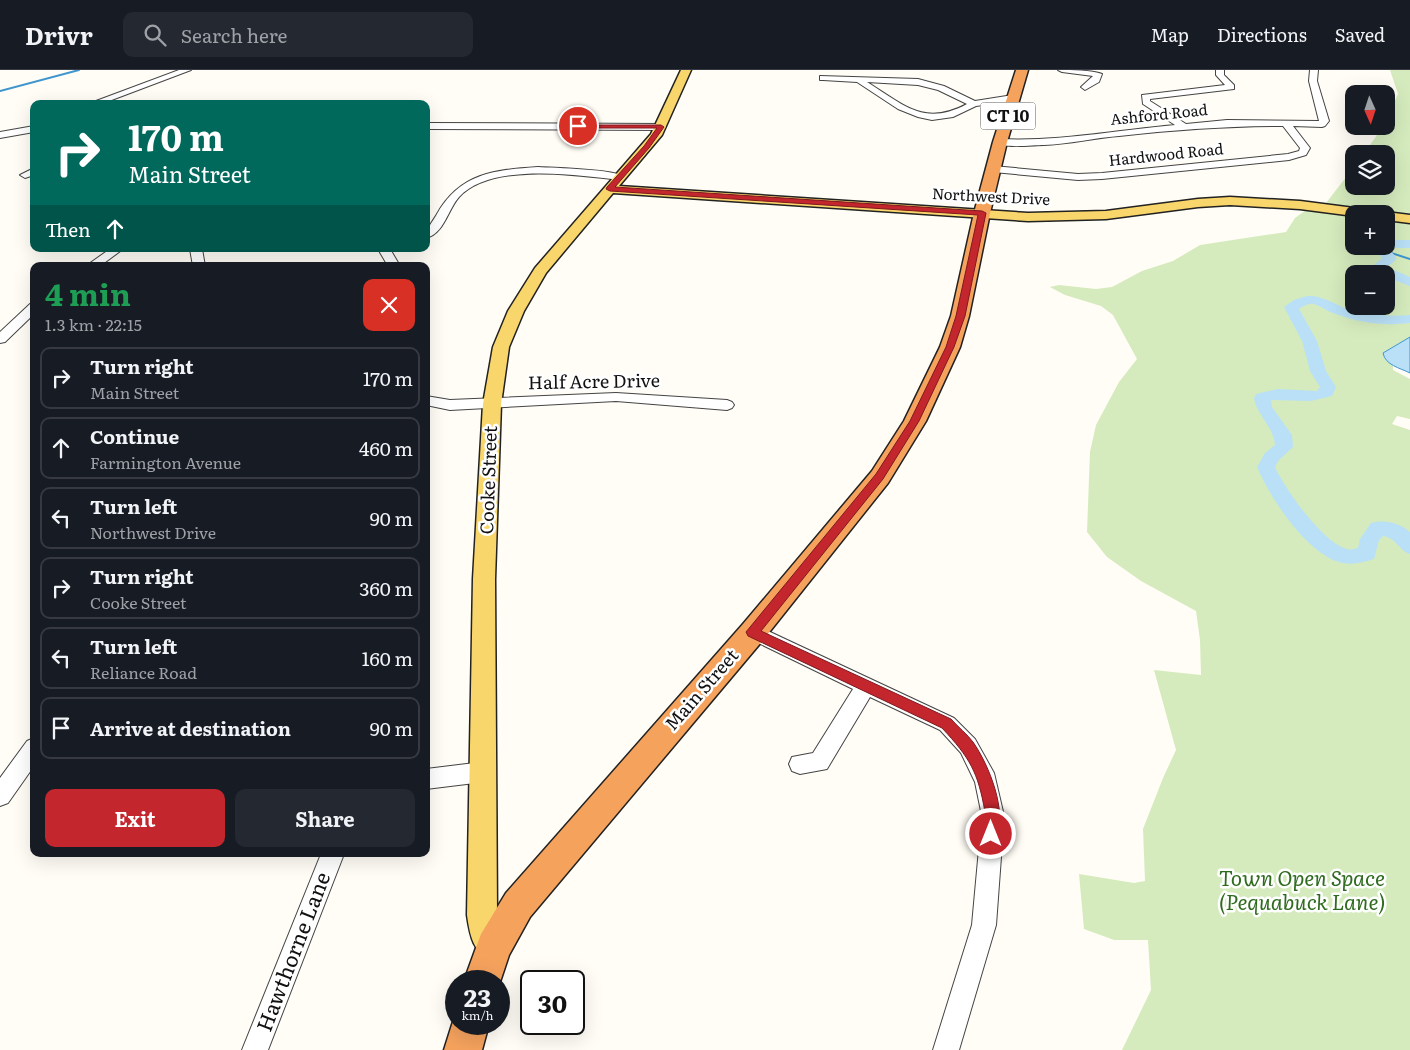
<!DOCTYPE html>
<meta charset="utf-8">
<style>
body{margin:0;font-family:Literata,serif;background:#242831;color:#f1f3f6;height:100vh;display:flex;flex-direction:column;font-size:19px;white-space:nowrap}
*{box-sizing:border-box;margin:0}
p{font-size:16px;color:#9ea1a6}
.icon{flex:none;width:28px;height:28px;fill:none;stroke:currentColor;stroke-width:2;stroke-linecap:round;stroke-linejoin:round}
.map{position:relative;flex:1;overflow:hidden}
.side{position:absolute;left:30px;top:192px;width:400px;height:595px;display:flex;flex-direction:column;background:#171b24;border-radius:10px;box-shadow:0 5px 20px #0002}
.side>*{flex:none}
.banner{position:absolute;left:30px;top:30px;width:400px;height:152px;border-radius:10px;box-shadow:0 5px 20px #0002;background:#00695c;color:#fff;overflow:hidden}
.needle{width:32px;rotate:177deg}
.fabs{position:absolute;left:1345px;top:15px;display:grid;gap:10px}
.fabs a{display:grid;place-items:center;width:50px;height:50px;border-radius:10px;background:#171b24;box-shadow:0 5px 20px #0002;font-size:25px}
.speed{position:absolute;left:445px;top:900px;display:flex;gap:10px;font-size:25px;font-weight:700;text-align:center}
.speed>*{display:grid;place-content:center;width:65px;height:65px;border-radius:50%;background:#171b24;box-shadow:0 5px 20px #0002;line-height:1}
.speed small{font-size:12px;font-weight:400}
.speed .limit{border:2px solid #111;border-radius:8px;background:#fff;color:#111}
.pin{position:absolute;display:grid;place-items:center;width:42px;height:42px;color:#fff;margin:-21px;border:2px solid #fff;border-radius:50%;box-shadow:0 1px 5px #0007}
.me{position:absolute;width:55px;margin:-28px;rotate:0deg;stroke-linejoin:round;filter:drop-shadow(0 0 4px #0008)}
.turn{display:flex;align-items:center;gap:18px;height:105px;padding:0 15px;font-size:22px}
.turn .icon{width:65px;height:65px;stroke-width:2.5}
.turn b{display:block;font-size:35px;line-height:42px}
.then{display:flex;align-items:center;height:48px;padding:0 15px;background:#0003;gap:10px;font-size:19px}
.round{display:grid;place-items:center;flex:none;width:52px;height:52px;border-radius:10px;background:#242831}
.overview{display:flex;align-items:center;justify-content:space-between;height:85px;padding:0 15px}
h1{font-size:30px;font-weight:700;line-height:38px;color:#1e9e55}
.cta{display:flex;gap:10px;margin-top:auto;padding:10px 15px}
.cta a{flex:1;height:58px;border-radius:10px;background:#c4262e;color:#fff;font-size:20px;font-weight:700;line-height:58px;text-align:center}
.cta a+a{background:#242831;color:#f1f3f6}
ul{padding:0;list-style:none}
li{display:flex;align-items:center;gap:15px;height:62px;margin:0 10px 8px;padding:0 5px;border:2px solid #363941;border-radius:10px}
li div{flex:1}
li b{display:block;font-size:19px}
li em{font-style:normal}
header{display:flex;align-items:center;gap:30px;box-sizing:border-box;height:70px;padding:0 25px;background:#171b24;border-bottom:1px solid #363941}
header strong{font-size:24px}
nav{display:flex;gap:28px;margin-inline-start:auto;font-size:18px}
.search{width:350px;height:45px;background:#242831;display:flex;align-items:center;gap:12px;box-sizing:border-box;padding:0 18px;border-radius:10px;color:#9ea1a6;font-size:19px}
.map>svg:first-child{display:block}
.green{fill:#d5ebbd;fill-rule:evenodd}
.water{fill:#b9e0f7;stroke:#3f96cf}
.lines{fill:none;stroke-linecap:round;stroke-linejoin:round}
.stream{stroke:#3f96cf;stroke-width:2}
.river{fill:#b9e0f7;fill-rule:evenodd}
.minor-casing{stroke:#444;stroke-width:2}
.major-casing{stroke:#222;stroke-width:3}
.highway-casing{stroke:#222;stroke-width:3}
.minor{fill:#fff;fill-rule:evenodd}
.major{fill:#f9d66b;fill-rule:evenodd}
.highway{fill:#f5a25d;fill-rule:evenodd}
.route{fill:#c4262e;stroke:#7f191e}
.labels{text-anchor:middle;stroke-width:5;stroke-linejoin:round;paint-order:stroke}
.far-street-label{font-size:15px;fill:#111;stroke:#fff}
.shield{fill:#fff;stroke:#585858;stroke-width:1}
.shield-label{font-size:16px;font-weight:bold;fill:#111}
.street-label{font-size:18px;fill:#111;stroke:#fff}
.near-park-label{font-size:21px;font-style:italic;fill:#2f6b1f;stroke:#fff}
.near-street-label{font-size:21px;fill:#111;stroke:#fff}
</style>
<header>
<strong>Drivr</strong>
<div class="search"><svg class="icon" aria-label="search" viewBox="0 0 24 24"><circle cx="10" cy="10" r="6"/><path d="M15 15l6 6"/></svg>Search here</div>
<nav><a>Map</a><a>Directions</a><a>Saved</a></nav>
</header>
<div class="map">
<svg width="1410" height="980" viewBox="0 0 1410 980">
<rect width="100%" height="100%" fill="#fffdf5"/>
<path class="green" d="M1390,0H1410V145L1326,133L1354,97V116H1386V84H1364L1383,56H1386V50L1398,24Z
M1306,140L1354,146V176H1386V151L1410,154V267L1383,283L1384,288L1393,295V300L1410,309V349L1397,346L1392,354L1410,360V980H1122L1151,920L1148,870H1114L1084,859L1079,804L1134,813L1145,811L1143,759L1163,708L1176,680L1154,600L1201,605L1200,570L1196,541L1141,511L1107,487L1087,462L1090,382L1096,355L1119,312L1137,289L1113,245L1101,236L1065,225L1050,217L1059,215L1096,219L1112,217L1142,201L1173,191L1200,175L1286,162L1295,148ZM1354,204H1386V236H1354Z"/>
<path class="water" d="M1410,267V303C1400,298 1385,295 1383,283Z"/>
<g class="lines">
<path class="stream" d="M0,21L79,0
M1382,180L1410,189"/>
<path class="river" d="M1386,170H1410V178H1388L1396,187V190L1387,197L1410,207V216L1386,207V204L1376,203L1373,196L1382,188L1374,178L1375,176H1386Z
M1307,226C1323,225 1333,234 1348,239C1368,245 1389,247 1410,245V253C1385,256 1359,253 1336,244C1328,242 1321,236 1314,234C1308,233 1304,236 1299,239L1317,271L1326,301L1336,317L1332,326L1311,331L1271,330L1272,337L1292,365L1293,377L1278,391L1275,397C1284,418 1324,474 1347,479C1350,480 1355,479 1358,478L1360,469L1371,453C1384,449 1400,453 1410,462V484C1399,481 1397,468 1383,466L1379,470L1374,489C1364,492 1353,495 1343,493C1308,486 1270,428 1257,397L1265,383L1275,375C1274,357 1257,346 1254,328L1256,324L1278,319L1317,321L1320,317L1310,301L1302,271L1284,237L1294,230Z"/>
<g class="minor-casing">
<path id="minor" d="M179,0H191L101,34H88Z
M1058,0C1071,0 1092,0 1102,4L1099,12L1085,20L1081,17L1093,6L1062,2Z
M1216,0H1224V5L1234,15V19L1150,29V31L1186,54L1227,50L1319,51L1309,11L1310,0H1318L1317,11L1329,51L1325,56L1322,57L1293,56L1310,78L1306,85L1289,90L1102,109L1078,110L993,102L988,99L993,96L1078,104L1102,103L1288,84L1299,81L1300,78L1283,56C1228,56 1174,60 1119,66C1094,68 1069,74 1044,75C1033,75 1003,79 995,72L1000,69C1059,72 1116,60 1175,55L1143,34L1142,25L1225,15L1216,5Z
M820,6L918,9L944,16L975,31L1013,25L1017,28L1013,31L976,36L953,47L932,50L918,47L898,39L857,12L823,10H820ZM867,12L918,15L938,20L967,34C924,57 904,35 867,12Z
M426,53L661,54L666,57L661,60L426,59Z
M34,56V62L0,68V62Z
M538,97C554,98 615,99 625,107L620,110C578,105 491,92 459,127C448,139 444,164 426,168C426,158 432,153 437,144C460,103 494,100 538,97Z
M34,98V105L25,108L20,105Z
M110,179H123L100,196H86Z
M190,179H202L205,196H193Z
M378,179H390L400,196H388Z
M34,233V244L5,272L0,273V262L30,234Z
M616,323L727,330L732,332L734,335L732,338L727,340L616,331L450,340L426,335V326L450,330Z
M753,554L954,648L975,669L994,703L1004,746L996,855L959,980H933L972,855L982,746L975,712L961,683L940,660L870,627L827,699L800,704L792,701L789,694L792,687L813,683L853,619L746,567L744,562L746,557Z
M34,668V696L8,733L0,736V708L27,671Z
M483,692L491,695L494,702L491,709L483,712L426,719V699Z
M321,784H344L268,980H242Z"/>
</g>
<g class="major-casing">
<path id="major" d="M681,0H691L662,65L619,116L1028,143L1106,141L1198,129L1230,127L1300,131L1370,140L1376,144H1354V146L1300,139L1230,135L1198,137L1106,149L1028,151L613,123L546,203L524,241L509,277L501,334L495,509L497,845L499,858L509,877L505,888L494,892C473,883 470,866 467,845L473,509L483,334L493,277L508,241L535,198L651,64Z
M1386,142L1410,145V153L1386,150V144H1381Z"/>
</g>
<g class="highway-casing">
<path id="highway" d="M1016,0H1028L1007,72L990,143L969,246L960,277L926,351L888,413L763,570L530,847L509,885L499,915V911H464L481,864L506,823L743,554L872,401L904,351L940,277L951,246L974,143L993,72Z
M456,942V954H489L482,980H444Z"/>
</g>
<use href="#minor" class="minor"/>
<use href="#major" class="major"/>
<use href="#highway" class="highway"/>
</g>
<path class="route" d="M578,55H661L664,57L649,78L615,117L982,141L986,143L965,246L954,277L919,351L883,409L761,561L951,649C958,657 967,664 973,672C989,695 1008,742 996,769L991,771L986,769C982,760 986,752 985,742C978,702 970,688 942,658L748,566L746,562L876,404L910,351L946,277L956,246L978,145L610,121L606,119L607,117L644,76L657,58H576Z"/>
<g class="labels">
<g class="far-street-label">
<text transform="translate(1159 45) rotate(-6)" y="5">Ashford Road</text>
<text transform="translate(1166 85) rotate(-6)" y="5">Hardwood Road</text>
<text transform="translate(991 127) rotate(3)" y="5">Northwest Drive</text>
</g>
<rect class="shield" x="980.5" y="32.5" width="55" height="27" rx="4"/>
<g class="shield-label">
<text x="1008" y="52">CT 10</text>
</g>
<g class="street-label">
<text transform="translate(594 312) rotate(-1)" y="6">Half Acre Drive</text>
<text transform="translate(489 410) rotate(-88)" y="6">Cooke Street</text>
<text transform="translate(702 620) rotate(-49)" y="6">Main Street</text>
</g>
<g class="near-park-label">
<text x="1302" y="816">Town Open Space<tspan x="1302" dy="24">(Pequabuck Lane)</tspan></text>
</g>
<g class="near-street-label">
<text transform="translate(294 882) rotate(-69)" y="7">Hawthorne Lane</text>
</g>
</g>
</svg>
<div class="fabs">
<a><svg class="needle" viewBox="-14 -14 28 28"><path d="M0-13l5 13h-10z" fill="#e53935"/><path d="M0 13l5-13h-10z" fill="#9ea1a6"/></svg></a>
<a><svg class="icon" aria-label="layers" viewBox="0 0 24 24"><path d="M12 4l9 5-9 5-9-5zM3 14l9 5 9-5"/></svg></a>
<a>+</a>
<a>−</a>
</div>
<div class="speed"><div>23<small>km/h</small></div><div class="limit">30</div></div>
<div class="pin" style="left:578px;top:56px;background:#d93025"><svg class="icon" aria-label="arrive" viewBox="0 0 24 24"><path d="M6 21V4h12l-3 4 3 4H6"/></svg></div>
<svg class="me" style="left:991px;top:764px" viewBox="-20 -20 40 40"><circle r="17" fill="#c4262e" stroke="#fff" stroke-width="3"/><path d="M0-11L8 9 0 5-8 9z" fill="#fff"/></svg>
<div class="banner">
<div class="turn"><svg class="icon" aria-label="right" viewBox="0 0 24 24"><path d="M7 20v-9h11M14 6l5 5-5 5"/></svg><div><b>170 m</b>Main Street</div></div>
<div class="then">Then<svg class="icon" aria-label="ahead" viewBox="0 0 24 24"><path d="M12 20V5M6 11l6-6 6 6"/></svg></div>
</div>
<section class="side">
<div class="overview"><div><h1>4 min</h1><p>1.3 km · 22:15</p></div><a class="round" style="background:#d93025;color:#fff"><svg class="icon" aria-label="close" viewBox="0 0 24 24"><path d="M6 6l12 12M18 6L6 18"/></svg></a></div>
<ul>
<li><svg class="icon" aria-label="right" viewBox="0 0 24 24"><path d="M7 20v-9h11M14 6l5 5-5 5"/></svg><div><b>Turn right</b><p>Main Street</p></div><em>170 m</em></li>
<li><svg class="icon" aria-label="ahead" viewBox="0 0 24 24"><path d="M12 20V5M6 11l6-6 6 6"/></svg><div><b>Continue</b><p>Farmington Avenue</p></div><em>460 m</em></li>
<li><svg class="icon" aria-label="left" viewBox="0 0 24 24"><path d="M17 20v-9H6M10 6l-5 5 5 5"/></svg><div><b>Turn left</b><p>Northwest Drive</p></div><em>90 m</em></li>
<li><svg class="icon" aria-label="right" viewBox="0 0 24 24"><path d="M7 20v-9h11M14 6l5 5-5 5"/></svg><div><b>Turn right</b><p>Cooke Street</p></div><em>360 m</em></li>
<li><svg class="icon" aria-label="left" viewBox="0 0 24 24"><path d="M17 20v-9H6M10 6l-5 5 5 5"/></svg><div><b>Turn left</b><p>Reliance Road</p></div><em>160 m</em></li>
<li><svg class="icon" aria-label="arrive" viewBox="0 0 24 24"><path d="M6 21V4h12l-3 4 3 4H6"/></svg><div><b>Arrive at destination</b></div><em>90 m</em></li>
</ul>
<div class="cta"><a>Exit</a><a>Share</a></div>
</section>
</div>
